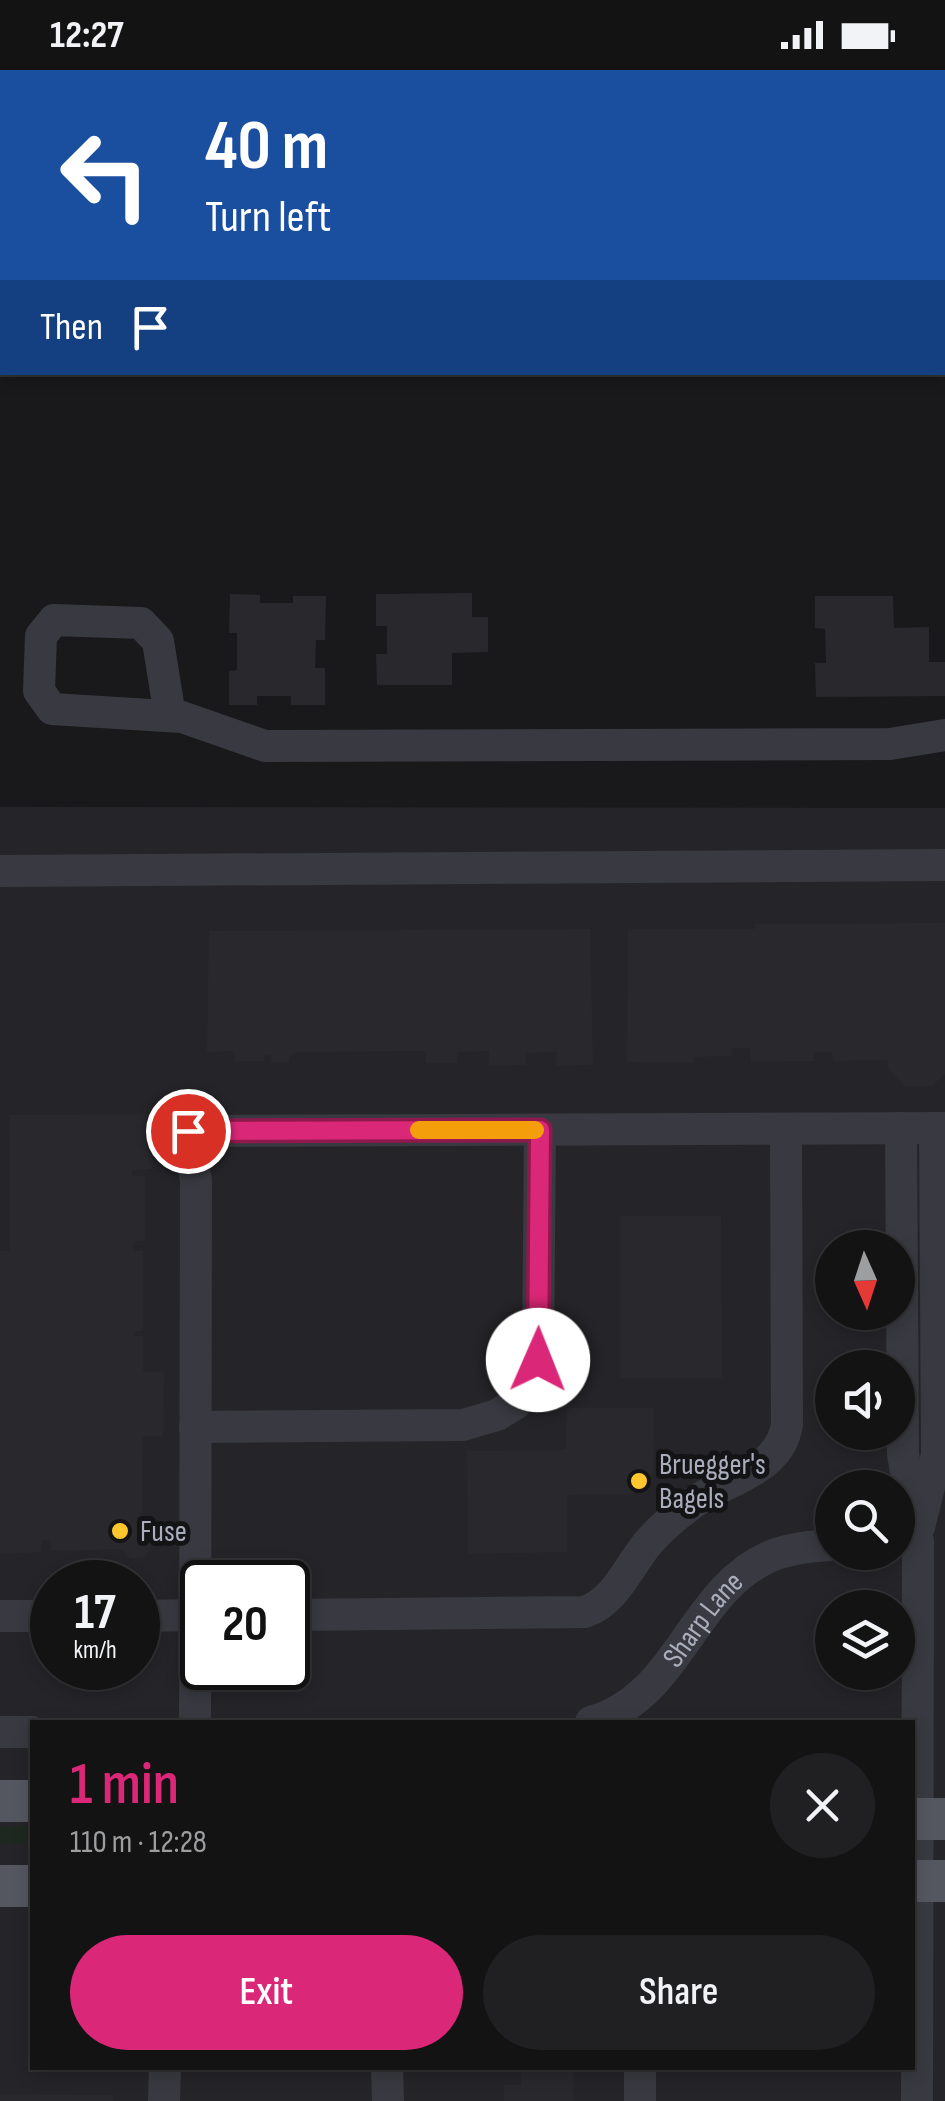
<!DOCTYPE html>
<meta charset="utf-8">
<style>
body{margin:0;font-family:"Sofia Sans Condensed",sans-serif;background:#202022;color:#f1f3f6;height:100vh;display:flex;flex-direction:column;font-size:38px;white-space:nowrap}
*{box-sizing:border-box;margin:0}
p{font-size:32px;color:#9d9ea0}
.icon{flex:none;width:55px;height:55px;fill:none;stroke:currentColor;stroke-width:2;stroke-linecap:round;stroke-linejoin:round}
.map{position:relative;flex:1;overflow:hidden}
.side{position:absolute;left:30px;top:1650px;width:885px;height:350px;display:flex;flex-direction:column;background:#131314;border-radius:0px;box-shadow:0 5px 15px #0003,0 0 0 2px #323234}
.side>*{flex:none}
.guide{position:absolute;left:0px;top:0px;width:945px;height:305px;box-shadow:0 5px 15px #0003,0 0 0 2px #323234;background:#1a4fa0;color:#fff;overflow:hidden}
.needle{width:65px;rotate:177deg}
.buttons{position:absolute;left:815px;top:1160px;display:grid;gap:20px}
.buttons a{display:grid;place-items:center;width:100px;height:100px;border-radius:50%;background:#131314;box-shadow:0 5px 15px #0003,0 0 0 2px #323234;font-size:50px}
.speed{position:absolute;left:30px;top:1490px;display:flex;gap:20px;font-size:50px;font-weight:700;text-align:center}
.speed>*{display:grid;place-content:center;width:130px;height:130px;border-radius:50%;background:#131314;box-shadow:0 5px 15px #0003,0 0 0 2px #323234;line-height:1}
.speed small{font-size:25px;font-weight:400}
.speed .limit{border:5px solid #111;border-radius:15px;background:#fff;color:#111}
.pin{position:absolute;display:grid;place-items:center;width:85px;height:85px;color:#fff;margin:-42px;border:5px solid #fff;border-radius:50%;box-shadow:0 2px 10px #0007}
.me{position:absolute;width:110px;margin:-55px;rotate:1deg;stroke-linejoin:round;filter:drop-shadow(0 0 8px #0008)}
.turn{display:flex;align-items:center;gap:35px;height:210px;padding:0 40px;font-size:45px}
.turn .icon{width:130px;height:130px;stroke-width:2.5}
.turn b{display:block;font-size:70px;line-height:85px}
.then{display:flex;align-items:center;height:95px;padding:0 40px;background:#0003;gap:20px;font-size:38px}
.round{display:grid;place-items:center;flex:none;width:105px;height:105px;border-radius:52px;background:#202022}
.summary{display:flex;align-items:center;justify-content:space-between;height:170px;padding:0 40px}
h1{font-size:60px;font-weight:600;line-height:75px;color:#db2777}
.button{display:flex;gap:20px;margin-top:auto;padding:20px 40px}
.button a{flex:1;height:115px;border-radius:60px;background:#db2777;color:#fff;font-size:40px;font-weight:600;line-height:115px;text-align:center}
.button a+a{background:#202022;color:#f1f3f6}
.status{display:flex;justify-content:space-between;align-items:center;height:70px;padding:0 50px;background:#131314;direction:ltr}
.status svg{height:28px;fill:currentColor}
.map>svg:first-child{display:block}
.built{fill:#252529;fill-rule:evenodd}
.green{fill:#1e2720}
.building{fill:#29292d}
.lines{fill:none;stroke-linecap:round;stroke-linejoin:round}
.minor{stroke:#393a41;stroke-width:32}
.major{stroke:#555760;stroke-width:42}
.route-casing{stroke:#8e194d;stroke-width:25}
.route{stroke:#db2777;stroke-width:18}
.slow{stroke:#f59e0b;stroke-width:18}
.poi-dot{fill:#ffc62d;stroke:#141416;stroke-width:4}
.labels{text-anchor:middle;stroke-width:10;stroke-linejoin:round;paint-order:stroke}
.poi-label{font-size:30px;fill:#aaaebc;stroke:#141416;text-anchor:start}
.street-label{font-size:30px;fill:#aaaebc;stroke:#141416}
</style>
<div class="status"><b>12:27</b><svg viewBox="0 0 49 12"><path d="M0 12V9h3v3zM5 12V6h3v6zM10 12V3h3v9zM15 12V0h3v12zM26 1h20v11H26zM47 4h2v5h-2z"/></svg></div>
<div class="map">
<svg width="945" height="2031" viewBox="0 0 945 2031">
<rect width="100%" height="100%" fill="#19191b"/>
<path class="built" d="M0,737L945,738V2031H0ZM832,1178H898V1242H832ZM832,1298H898V1362H832ZM832,1418H898V1482H832ZM52,1512H138V1598H52ZM202,1512H288V1598H202ZM832,1538H898V1602H832ZM32,1652H912V1998H32Z"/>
<path class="green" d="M523,0H945V224L942,225V2Z
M0,1756H32V1774H0Z"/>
<path class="building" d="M472,523V547H488V582L452,583V615H377L376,584H387V556H376V524Z
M230,524L260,525V533H293V526H326L325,570H316L315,598H325V635H291V626H257V635H229V601L237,600V563H229Z
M815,526H893L894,558L929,557V592H945V626L816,627L815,593H826L825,559L815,558Z
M945,853V1004L932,1016L906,1017L888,999L887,990L833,991L832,982H814V991L751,992L750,978H731V986L694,987V993L627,992L628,859H755V854Z
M590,859L593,995L557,996V982L525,983L526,995L489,996V981L457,982V993H426L425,981L301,982L289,985V992L271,993V985L264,986L265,991H235V981L207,982L209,861Z
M151,1044L152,1099L132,1100V1106H145V1171H133V1181H143V1261H135L134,1266H143V1302H164L163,1366H143L142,1459L150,1468V1480L142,1488H130L120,1479L51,1481V1471L42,1470L41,1482L0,1484V1181H10L9,1045Z
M621,1146H721L722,1308H621Z
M567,1338H654L653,1404L633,1424L567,1425V1482L468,1484L467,1381L566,1380Z
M521,1998H573V2031H504V2015H521Z
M0,2024L113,2025V2031H0Z"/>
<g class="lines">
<g class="minor">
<path d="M170,646L158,571L141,553L54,550L41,566L39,621L52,639L182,647L265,676L890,674L945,665"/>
<path d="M0,801L945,795"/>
<path d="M901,1058L903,1384L918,1472L917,2031"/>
<path d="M195,1357L463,1355L497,1345L515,1334L532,1312L538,1290L540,1060"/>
<path d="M919,1457L937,1385L935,1058"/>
<path d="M288,1545L585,1542C616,1531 628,1497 648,1473C660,1459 674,1447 689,1436C723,1409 780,1403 787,1354L786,1059"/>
<path d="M0,1546H52"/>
<path d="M138,1546L202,1545"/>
<path d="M195,1652L196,1111L188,1061L945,1058"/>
<path id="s1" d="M591,1652C680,1627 690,1521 771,1486C790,1478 812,1476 832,1475"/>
<path d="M0,1662H32"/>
<path d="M387,1998L388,2031"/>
<path d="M640,1998V2031"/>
<path d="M164,2031L165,1998"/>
</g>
<path class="major" d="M0,1731H32
M912,1749H945
M912,1811H945
M0,1816H32"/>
</g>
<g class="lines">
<g class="route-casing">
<path id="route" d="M188,1061L540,1060L538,1290"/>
</g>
<use href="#route" class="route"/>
<path class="slow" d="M419,1060H535"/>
</g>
<g class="poi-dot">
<circle cx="639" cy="1411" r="10"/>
<circle cx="120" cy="1461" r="10"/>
</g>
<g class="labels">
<g class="poi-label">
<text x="659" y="1404">Bruegger's<tspan x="659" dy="34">Bagels</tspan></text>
<text x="140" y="1471">Fuse</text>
</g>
<g class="street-label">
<text dy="10" stroke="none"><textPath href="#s1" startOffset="155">Sharp Lane</textPath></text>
</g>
</g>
</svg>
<div class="buttons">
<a><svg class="needle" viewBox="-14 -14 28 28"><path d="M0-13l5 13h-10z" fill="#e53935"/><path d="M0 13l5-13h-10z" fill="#9d9ea0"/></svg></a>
<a><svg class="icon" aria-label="sound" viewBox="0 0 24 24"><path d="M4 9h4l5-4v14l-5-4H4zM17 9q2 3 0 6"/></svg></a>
<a><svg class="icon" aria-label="search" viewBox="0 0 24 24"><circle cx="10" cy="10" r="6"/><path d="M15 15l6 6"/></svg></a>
<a><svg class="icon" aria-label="layers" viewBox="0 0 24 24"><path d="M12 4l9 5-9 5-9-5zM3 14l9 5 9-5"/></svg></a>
</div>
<div class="speed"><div>17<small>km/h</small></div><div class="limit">20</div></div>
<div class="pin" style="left:188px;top:1061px;background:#d93025"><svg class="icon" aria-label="arrive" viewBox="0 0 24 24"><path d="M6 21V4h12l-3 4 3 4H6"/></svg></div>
<svg class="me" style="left:538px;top:1290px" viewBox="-20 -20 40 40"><circle r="19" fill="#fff"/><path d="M0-13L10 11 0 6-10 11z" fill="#db2777"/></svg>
<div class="guide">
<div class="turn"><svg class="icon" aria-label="left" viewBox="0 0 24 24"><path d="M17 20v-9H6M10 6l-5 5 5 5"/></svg><div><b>40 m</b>Turn left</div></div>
<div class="then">Then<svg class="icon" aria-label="arrive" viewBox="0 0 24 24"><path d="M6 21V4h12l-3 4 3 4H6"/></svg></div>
</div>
<section class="side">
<div class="summary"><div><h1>1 min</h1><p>110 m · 12:28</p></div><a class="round"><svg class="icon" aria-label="close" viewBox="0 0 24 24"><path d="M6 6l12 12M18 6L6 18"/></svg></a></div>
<div class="button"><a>Exit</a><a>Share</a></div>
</section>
</div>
